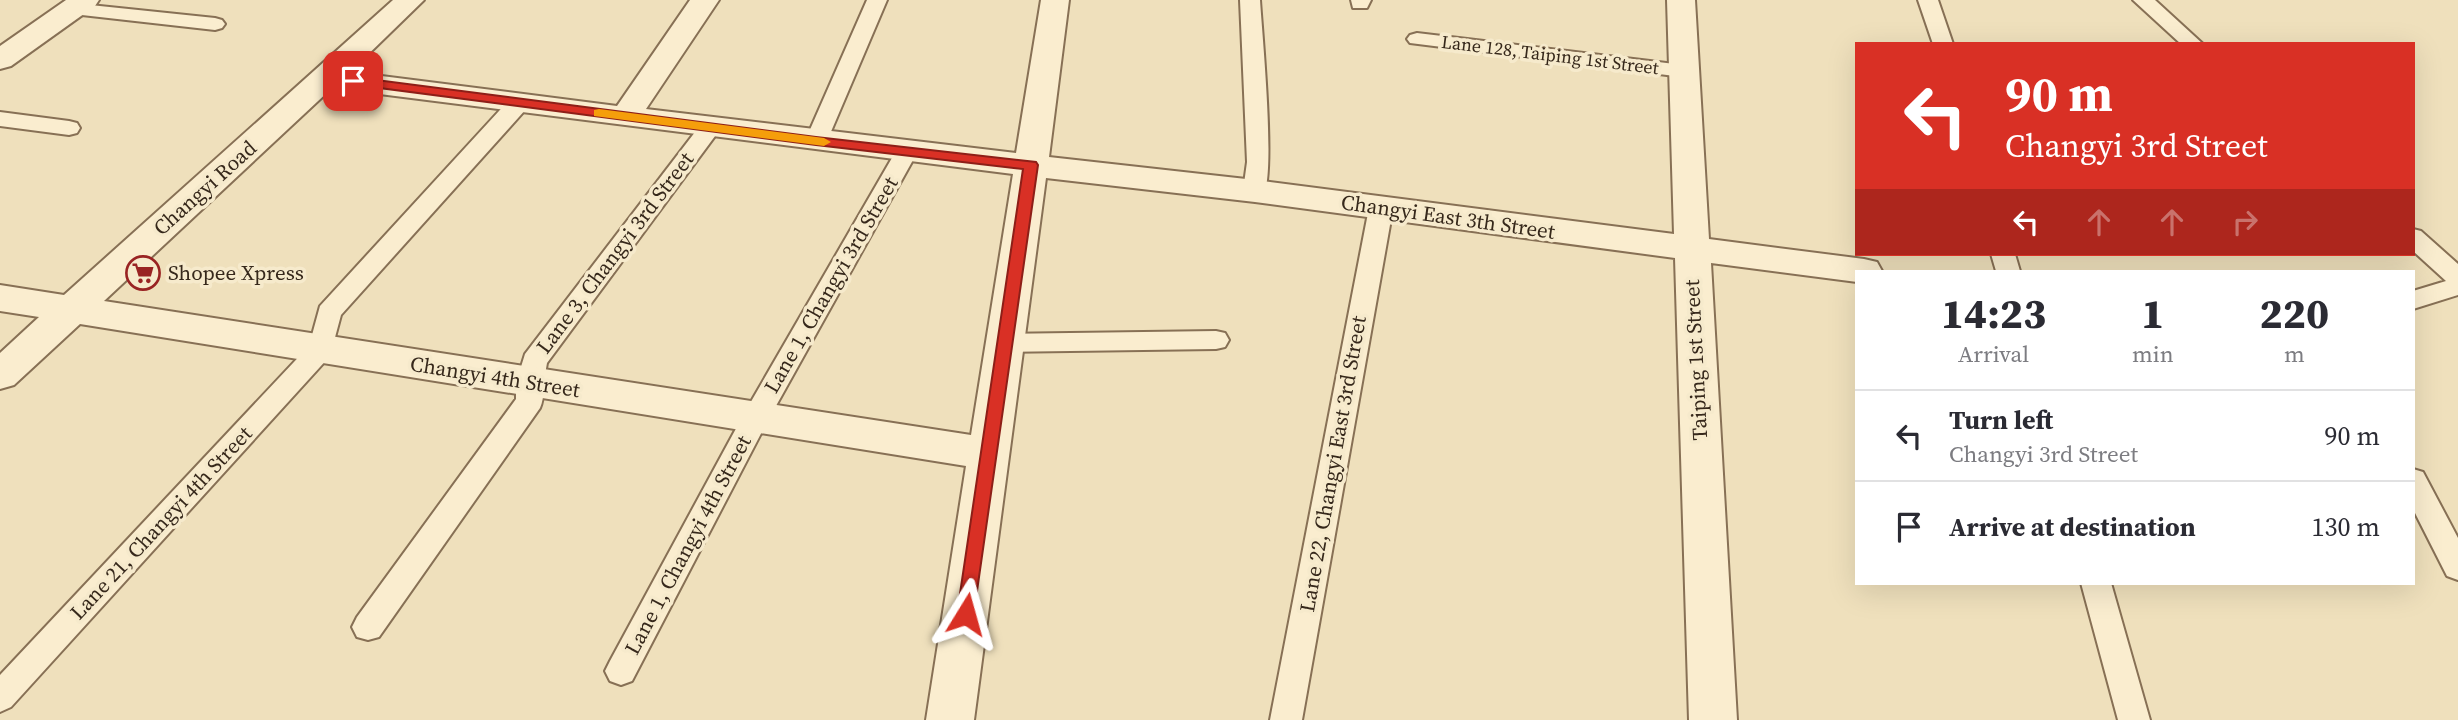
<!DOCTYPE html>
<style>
body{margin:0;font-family:"Source Serif 4",serif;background:#f7f7f7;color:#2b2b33;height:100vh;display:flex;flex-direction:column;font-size:26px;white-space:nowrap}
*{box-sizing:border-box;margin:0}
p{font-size:23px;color:#7c7c81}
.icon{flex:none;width:38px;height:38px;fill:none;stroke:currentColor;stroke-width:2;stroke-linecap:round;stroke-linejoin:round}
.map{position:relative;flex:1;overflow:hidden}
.drawer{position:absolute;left:1855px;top:270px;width:560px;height:315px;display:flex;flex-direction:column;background:#fff;border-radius:0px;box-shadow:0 7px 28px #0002}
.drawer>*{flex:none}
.hud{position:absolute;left:1855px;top:42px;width:560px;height:214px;border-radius:0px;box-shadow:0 7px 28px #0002;background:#d93025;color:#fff;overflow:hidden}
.pin{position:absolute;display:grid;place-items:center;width:60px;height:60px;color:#fff;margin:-30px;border-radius:14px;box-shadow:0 4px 10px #0006}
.me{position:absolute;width:77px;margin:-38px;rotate:8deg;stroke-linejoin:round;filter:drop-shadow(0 0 5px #0008)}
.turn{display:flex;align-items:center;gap:24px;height:147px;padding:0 35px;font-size:32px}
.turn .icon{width:91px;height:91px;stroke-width:2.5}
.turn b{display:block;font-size:49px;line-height:60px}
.lanes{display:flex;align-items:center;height:66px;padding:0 35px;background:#0003;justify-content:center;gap:35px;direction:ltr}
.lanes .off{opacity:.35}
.eta{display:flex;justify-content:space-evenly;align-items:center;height:119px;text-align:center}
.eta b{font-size:42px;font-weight:800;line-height:49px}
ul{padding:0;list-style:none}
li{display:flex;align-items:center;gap:21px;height:91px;padding:0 35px;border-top:2px solid #e1e1e2}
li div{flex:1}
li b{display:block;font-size:26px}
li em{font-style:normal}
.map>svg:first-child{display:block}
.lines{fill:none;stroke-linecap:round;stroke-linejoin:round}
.service-casing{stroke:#877055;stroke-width:4}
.minor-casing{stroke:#877055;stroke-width:4}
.service{fill:#faedcf;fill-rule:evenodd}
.minor{fill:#faedcf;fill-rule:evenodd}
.route{fill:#d93025;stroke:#8d1f18;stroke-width:2}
.slow{fill:#f59e0b}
.labels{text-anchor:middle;stroke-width:7;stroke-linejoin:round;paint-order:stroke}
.far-street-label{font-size:18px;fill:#36281b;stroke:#f6eacc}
.street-label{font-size:21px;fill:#36281b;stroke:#f6eacc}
.poi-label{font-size:21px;fill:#36281b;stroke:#f6eacc;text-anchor:start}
</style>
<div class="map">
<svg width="2458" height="720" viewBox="0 0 2458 720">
<rect width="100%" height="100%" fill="#efe0bc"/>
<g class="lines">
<g class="service-casing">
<path id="service" d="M867,0H887L827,141L824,146H808L805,141Z
M1240,0H1260C1262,33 1276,176 1263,196L1255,199L1247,196L1243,191L1247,162Z
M1351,0H1371L1367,8H1353Z
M1918,0H1938L1953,44H1933Z
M2133,0H2155L2203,44H2181Z
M71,3L215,18L222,20L225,24L222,28L215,30L64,13L61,9L64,5Z
M1417,33L1683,65L1690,67L1694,71L1690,75L1683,77L1410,43L1407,39L1410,35Z
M519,96L527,98L530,103L527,108L341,315L330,356L11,707L0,712V675L309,346L320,306L511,98Z
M0,112L69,121L77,123L80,128L77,133L69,135L0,126Z
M710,121L718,123L721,128L547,363C544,377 545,398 540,408L379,637L368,640L357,637L352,627L357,617L516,399V383L525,354L702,123Z
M907,144L915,146L918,151L767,422L632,681L621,685L610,681L605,671L610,661L745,412L896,151L899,146Z
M1381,200L1389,203L1393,208L1302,720H1270L1369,208L1373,203Z
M2413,229L2421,231L2458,264V295L2413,309V291L2446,281L2413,251Z
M1991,254H2015L2020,271H1996Z
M1216,331L1225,333L1229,340L1225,347L1216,349L1005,352L996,350L992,343L996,336L1005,334Z
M2413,469L2423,472L2458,538V580L2447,576L2413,509Z
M2081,583H2111L2150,720H2118Z"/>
</g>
<g class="minor-casing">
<path id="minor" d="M66,0H99L95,6L11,66L0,69V46Z
M393,0H424L350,72L617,106L690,0H719L646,109L1016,153L1041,0H1069L1049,157L1255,180L1674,234L1667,0H1695L1709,239L1864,259L1877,262L1882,271H1857V282L1711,263L1737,720H1689L1675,258L1255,202L1046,178L974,720H926L966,466L80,324L14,385L0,389V353L39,317L0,311V285L64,295ZM332,88L1013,174L971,435L104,301Z"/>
</g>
<use href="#service" class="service"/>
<use href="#minor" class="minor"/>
</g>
<path class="route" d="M353,77L816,137L1036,162L1038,165L973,619L966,622L959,619L957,614L1023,169L816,145L349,84V78Z"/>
<path class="slow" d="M599,109L824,138L831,142L824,146L594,116V110Z"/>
<defs>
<g id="supermarket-ring" transform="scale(1.75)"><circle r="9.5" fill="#f6eacc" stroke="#992323" stroke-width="1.5"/><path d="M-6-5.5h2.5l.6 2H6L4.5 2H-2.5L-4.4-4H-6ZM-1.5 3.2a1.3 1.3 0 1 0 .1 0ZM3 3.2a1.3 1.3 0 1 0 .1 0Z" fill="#992323"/></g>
</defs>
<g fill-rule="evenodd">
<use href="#supermarket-ring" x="143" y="273"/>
</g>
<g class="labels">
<g class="far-street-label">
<text transform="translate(1550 55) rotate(7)" y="6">Lane 128, Taiping 1st Street</text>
</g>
<g class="street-label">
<text transform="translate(205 188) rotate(-42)" y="7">Changyi Road</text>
<text transform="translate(1448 217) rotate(8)" y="7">Changyi East 3th Street</text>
<text transform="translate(615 253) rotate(-53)" y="7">Lane 3, Changyi 3rd Street</text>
<text transform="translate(831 285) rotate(-60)" y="7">Lane 1, Changyi 3rd Street</text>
<text transform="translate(1696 360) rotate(-93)" y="7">Taiping 1st Street</text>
<text transform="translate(495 377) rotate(9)" y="7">Changyi 4th Street</text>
<text transform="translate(1333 464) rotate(-80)" y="7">Lane 22, Changyi East 3rd Street</text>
<text transform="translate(161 523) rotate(-47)" y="7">Lane 21, Changyi 4th Street</text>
<text transform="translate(688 545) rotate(-62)" y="7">Lane 1, Changyi 4th Street</text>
</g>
<g class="poi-label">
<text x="168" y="280">Shopee Xpress</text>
</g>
</g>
</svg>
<div class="pin" style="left:353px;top:81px;background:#d93025"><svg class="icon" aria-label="arrive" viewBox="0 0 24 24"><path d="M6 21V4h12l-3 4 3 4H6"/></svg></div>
<svg class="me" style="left:966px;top:614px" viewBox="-20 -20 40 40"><path d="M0-17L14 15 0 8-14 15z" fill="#d93025" stroke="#fff" stroke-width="4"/></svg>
<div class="hud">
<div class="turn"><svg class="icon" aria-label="left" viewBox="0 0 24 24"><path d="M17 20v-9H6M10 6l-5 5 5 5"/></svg><div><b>90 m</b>Changyi 3rd Street</div></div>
<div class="lanes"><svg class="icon" aria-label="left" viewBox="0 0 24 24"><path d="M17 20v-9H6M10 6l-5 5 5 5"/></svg><svg class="icon off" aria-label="ahead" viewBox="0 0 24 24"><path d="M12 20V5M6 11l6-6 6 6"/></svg><svg class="icon off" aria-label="ahead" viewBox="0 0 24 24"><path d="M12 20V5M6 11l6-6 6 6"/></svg><svg class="icon off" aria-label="right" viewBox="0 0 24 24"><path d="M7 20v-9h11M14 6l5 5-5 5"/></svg></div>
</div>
<section class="drawer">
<div class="eta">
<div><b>14:23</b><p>Arrival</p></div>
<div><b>1</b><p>min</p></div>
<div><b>220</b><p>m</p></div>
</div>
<ul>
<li><svg class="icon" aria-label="left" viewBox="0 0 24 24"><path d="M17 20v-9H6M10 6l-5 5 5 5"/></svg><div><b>Turn left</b><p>Changyi 3rd Street</p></div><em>90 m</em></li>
<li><svg class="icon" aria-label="arrive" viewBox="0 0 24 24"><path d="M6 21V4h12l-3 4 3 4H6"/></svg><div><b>Arrive at destination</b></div><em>130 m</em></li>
</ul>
</section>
</div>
